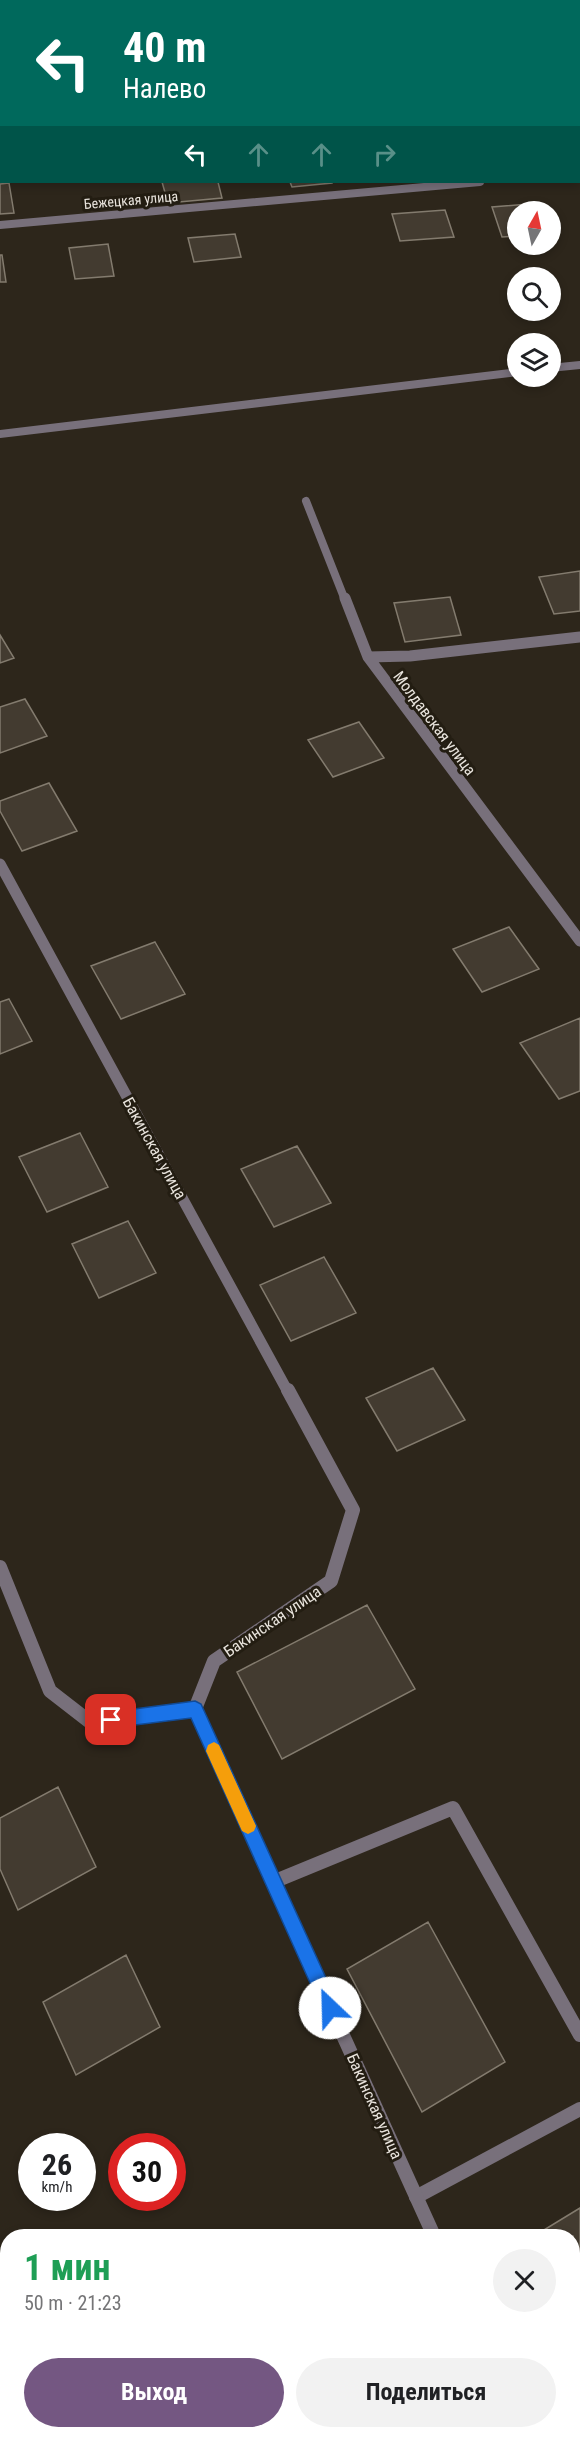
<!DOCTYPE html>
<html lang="ru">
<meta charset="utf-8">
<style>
body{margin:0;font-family:"Roboto Condensed",sans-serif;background:#f2f2f2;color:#202124;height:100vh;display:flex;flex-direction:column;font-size:22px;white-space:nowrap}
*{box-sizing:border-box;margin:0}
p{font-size:20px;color:#757577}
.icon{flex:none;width:33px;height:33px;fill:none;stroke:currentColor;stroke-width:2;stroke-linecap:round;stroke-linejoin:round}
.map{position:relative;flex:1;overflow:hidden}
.side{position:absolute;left:0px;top:2229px;width:580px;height:210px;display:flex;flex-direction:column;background:#fff;border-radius:24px 24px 0 0;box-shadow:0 3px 9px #0003}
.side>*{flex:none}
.guide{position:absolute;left:0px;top:0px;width:580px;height:183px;box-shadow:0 3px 9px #0003;background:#00695c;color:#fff;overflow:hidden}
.needle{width:39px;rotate:9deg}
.tools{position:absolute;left:507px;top:201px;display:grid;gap:12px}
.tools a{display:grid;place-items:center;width:54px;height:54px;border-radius:50%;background:#fff;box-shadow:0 3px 9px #0003;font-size:30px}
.speed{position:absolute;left:18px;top:2133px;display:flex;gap:12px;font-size:30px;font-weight:700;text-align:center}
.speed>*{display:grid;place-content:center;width:78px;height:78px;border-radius:50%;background:#fff;box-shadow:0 3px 9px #0003;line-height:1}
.speed small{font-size:15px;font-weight:400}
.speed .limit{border:9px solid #d22;background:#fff;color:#111}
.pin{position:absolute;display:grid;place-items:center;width:51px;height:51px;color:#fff;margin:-26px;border-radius:12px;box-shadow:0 3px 9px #0006}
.me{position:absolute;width:66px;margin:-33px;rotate:336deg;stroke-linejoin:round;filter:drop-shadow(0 0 4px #0008)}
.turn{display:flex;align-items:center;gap:21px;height:126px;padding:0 24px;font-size:27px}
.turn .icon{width:78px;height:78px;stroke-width:2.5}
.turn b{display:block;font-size:42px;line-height:51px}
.lanes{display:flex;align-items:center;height:57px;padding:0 24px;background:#0003;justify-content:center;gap:30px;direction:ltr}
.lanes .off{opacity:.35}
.round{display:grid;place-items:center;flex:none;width:63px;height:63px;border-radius:32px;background:#f2f2f2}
.overview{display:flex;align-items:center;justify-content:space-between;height:102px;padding:0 24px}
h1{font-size:36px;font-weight:700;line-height:45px;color:#1e9e55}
.cta{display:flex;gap:12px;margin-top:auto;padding:12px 24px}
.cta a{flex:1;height:69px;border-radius:36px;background:#745782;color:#fff;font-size:24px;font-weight:700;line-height:69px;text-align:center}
.cta a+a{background:#f2f2f2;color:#202124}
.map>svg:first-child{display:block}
.building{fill:#433b30;stroke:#837b6e;stroke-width:1.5}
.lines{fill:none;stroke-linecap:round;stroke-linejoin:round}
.service{stroke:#78707b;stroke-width:14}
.minor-far2{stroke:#78707b;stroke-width:8}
.minor-far1{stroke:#78707b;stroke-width:11}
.minor{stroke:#78707b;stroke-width:14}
.route{fill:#1a73e8;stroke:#114b97;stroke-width:1.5}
.slow{fill:#f59e0b}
.labels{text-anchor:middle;stroke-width:6;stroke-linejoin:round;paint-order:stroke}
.far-street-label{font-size:14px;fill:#e9e4dd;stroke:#231d12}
.street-label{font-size:16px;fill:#e9e4dd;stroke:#231d12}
</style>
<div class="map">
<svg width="580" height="2439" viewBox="0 0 580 2439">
<rect width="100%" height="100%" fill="#2d261b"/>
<path class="building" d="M162,182H218L222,198L168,203Z
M290,182H332V183L292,187Z
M9,183L14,213L0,214V184Z
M540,203L543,212H518V236L502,237L492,207Z
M445,210L454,237L400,241L392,214Z
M235,234L241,257L194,262L188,238Z
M108,244L114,276L75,279L69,248Z
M0,255H2L6,282H0Z
M580,571V611L554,614L539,577Z
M450,597L461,635L405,642L394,603Z
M0,635L14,658L0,663Z
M25,699L47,736L0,753V707Z
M359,722L384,758L333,777L308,740Z
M49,783L77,831L22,851L0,811V801Z
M509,927L539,969L482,992L453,949Z
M155,942L185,994L121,1019L91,966Z
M9,999L32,1041L0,1054V1002Z
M580,1018V1091L559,1099L520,1043Z
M80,1133L108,1187L47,1212L19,1157Z
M297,1146L331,1203L274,1227L241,1169Z
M128,1221L156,1273L99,1298L72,1244Z
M324,1257L356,1313L291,1341L260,1285Z
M433,1368L465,1420L397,1451L366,1398Z
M367,1605L415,1689L282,1759L237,1672Z
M58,1787L96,1867L18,1910L0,1869V1818Z
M428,1922L505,2062L422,2112L347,1969Z
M126,1955L160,2027L76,2075L43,2002Z
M580,2208V2434L573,2420V2236H534Z
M209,2432H269L257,2439H212Z"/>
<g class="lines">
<path class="service" d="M0,1567L50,1691L90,1722L195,1709
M273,1882L453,1808L580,2035
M416,2197L580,2109"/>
<path class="minor-far2" d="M383,0L385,2
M0,225L480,182
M550,368L580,365
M0,434L518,372
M306,501L345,600"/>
<path class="minor-far1" d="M345,598L368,657L580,941
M368,657L410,656L580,637
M0,864L288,1392"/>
<path class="minor" d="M288,1390L353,1510L331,1581L214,1661L195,1709L434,2236
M522,2432L526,2439"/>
</g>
<path class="route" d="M195,1701L201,1704L337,2002L339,2008L337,2014L330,2016L324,2014L191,1718L111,1728L105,1725L103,1720L105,1714L111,1712Z"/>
<path class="slow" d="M214,1742L219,1745L256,1826L254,1831L248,1834L242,1831L206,1751L208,1745Z"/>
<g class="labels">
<g class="far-street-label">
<text transform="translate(131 200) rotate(-5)" y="5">Бежецкая улица</text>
</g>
<g class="street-label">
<text transform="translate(435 723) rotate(53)" y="6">Молдавская улица</text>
<text transform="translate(155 1148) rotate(61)" y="6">Бакинская улица</text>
<text transform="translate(272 1621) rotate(-34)" y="6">Бакинская улица</text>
<text transform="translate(375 2106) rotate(66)" y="6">Бакинская улица</text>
</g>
</g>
</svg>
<div class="tools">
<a><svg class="needle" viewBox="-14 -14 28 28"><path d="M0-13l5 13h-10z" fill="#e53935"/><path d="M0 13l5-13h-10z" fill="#757577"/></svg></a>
<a><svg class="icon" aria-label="search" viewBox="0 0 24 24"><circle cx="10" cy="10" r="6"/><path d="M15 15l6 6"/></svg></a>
<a><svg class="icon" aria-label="layers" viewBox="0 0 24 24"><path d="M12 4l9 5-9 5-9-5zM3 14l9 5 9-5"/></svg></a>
</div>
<div class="speed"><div>26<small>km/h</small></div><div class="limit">30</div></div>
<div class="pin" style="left:111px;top:1720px;background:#d93025"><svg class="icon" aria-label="arrive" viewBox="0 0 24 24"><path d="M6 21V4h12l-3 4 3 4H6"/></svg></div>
<svg class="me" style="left:330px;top:2008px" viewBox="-20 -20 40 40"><circle r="19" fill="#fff"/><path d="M0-13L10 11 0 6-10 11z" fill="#1a73e8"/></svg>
<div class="guide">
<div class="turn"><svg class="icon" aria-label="left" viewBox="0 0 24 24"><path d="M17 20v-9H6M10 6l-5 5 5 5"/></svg><div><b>40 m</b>Налево</div></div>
<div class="lanes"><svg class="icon" aria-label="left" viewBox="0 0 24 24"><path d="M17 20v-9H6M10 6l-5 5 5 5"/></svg><svg class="icon off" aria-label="ahead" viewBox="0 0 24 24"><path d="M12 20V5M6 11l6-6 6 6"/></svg><svg class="icon off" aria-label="ahead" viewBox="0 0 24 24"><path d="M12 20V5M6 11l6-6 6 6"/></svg><svg class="icon off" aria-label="right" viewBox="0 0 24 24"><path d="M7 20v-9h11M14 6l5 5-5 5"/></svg></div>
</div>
<section class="side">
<div class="overview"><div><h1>1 мин</h1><p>50 m · 21:23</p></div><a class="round"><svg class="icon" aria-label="close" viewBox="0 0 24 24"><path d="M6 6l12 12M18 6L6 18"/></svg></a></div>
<div class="cta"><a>Выход</a><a>Поделиться</a></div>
</section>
</div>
